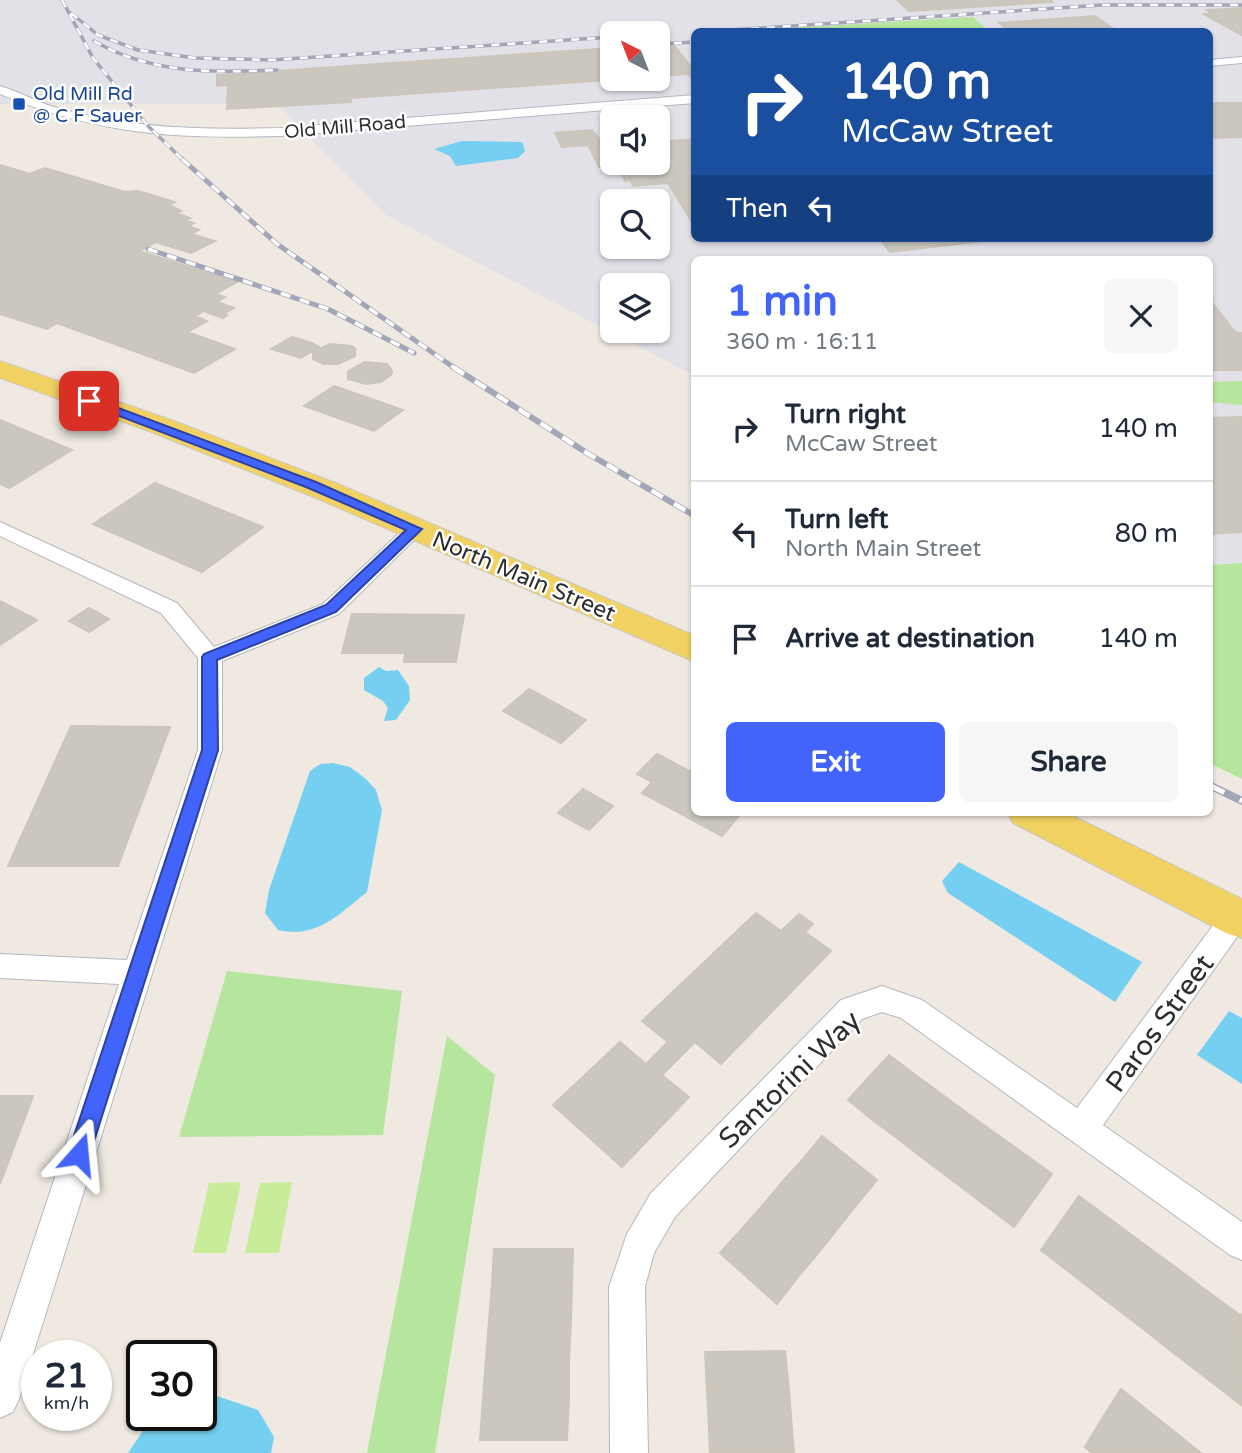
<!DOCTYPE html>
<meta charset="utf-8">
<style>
body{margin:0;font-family:"Varela Round",sans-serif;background:#f6f6f7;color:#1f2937;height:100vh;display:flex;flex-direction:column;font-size:26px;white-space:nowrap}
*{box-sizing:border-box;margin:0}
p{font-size:23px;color:#747a83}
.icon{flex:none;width:38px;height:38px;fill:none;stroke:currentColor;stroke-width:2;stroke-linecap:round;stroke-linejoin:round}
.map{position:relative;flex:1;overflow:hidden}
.sheet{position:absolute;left:691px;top:256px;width:522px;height:560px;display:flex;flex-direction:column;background:#fff;border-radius:10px;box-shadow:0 2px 5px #0004}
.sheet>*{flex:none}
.top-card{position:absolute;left:691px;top:28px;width:522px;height:214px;border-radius:10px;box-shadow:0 2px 5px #0004;background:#1a4fa0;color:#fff;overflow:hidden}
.needle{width:46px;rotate:318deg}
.buttons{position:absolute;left:600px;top:21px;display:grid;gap:14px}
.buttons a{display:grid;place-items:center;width:70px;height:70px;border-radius:10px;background:#fff;box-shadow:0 2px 5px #0004;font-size:35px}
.speed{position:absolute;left:21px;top:1340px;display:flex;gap:14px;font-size:35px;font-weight:700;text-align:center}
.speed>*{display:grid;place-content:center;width:91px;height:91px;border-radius:50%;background:#fff;box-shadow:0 2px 5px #0004;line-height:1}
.speed small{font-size:18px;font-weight:400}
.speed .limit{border:4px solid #111;border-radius:10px;background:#fff;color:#111}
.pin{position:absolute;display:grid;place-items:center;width:60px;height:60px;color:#fff;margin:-30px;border-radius:14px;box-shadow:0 4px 10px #0006}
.me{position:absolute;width:77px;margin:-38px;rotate:18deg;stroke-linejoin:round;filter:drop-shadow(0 0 5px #0008)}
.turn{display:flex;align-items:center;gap:24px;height:147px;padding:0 35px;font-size:32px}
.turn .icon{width:91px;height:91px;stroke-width:2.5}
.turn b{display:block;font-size:49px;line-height:60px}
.then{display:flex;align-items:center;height:66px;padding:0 35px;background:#0003;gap:14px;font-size:26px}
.round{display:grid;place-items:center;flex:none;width:74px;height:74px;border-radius:10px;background:#f6f6f7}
.head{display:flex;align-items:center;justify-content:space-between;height:119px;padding:0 35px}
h1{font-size:42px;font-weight:700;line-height:52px;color:#4264fb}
.action{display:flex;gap:14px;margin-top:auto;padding:14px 35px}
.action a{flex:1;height:80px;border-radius:10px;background:#4264fb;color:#fff;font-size:28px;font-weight:700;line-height:80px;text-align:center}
.action a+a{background:#f6f6f7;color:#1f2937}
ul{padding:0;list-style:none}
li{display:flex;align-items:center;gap:21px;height:105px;padding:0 35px;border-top:2px solid #e0e1e3}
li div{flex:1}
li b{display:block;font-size:26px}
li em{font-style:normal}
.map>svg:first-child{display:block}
.industrial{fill:#e3e1e8;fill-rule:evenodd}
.green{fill:#b6e59e}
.pitch{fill:#c9ec9a}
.water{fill:#75cff0}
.building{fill:#cbc7bf;stroke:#cbc5ba;stroke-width:2}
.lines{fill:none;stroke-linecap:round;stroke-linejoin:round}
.minor-casing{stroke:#b4b7c1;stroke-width:2}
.primary-casing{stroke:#c9c9c9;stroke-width:2}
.minor{fill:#fff;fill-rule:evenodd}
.primary{fill:#f2d163;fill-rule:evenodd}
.rail-far3-casing{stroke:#a3a6b8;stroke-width:3.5}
.rail-far2-casing{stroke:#a3a6b8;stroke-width:5}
.rail-far1-casing{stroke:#a3a6b8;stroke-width:6}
.rail-casing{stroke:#a3a6b8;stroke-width:8}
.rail-far3{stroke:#fff;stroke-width:2.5;stroke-dasharray:8;stroke-linecap:butt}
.rail-far2{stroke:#fff;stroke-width:3.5;stroke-dasharray:10;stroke-linecap:butt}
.rail-far1{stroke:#fff;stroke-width:4.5;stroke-dasharray:13;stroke-linecap:butt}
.rail{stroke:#fff;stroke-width:5;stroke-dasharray:17;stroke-linecap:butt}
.route{fill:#4264fb;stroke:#2b41a3;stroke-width:2}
.transit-dot{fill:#1a4fb4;stroke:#fff;stroke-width:2.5}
.labels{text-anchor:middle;stroke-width:5;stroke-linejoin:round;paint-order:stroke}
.far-transit-label{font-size:19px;fill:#164399;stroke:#fff;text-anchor:start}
.far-street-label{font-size:19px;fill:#2e2e2e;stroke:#fff}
.street-label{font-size:23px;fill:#2e2e2e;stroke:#fff}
.near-street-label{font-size:28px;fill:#2e2e2e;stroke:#fff}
</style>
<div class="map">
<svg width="1242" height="1453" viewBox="0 0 1242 1453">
<rect width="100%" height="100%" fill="#efe9e1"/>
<path class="industrial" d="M0,0H1242V563L1209,565V259H695V376L386,215L277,104H0ZM695,32H1209V238H695ZM612,33H658V79H612ZM612,117H658V163H612ZM612,201H658V247H612ZM612,285H658V331H612Z"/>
<path class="green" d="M973,17L989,31H743Z
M1242,381V405L1209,402V382Z
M1242,563V779L1209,763V565Z
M227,971L402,991L383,1135L179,1137Z
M447,1036L495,1075L435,1453H367Z"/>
<path class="pitch" d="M241,1182L226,1253H193L209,1183Z
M292,1182L279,1253H245L260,1183Z"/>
<path class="water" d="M462,141L522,142L525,151L518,158L456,166L450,156L434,149Z
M379,667L386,671L398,670L409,686L410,700L396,720L384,721L388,708L383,701L364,690V678Z
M333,763L350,767L366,779L376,790L382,810L367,892C339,914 317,939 278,930L265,913L269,890L310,771L320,764Z
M959,862L1142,962L1115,1002L948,893L942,881Z
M1229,1011L1242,1018V1084L1197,1055Z
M214,1395L258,1410L274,1437L271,1453H128L153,1416H201V1398Z"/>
<path class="building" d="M918,0H1050L1052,2L909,11L898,1Z
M1242,8V35L1204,14L1212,13L1207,10Z
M1095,16L1118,32H1011L999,23Z
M673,44L695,72V80L688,74L658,76V45Z
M612,48V79H622L350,98L351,102L227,109L228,85L217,86V75Z
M1209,103H1242V137L1209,138Z
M592,130L601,141H598L603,150L612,149V163H658V142L695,139V227L668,183L633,186L630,180L625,181L617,165L599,167L588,145L562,147L555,133Z
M0,165L30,174L45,168L125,192L138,191L175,202L169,205L181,211L176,213L190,218L184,220L194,223L188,226L199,230L191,234L215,241L191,253L156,242L139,251L237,282L215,294L225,297L217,302L234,308L223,314L227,315L223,318L204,311L195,316L207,321L187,332L235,349L194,373L57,323L47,329L0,314Z
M879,238H1009L890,252Z
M1209,299L1236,333H1242V370H1209Z
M292,337L312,343L319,347L301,358L271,349Z
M330,344L351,346L355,348V356L338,364H323L313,359V352Z
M365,362L387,364L392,371L391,375L381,382L366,384L348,379V371Z
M334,386L403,410L374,431L304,406Z
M1242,417V532L1209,534V418Z
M0,420L72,450L9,488L0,484Z
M155,483L263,527L202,572L93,524Z
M0,601L37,620L0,645Z
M89,608L109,619L89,632L69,621Z
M352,614L464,615L456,662H404L405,653H342Z
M529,689L586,720L561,743L503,711Z
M71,726L170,727L118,866H8Z
M657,754L695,774V812H742L722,836L642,793L652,782L637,774Z
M583,789L613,806L589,830L558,813Z
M756,913L781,931L799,914L813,924L805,932L831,951L721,1064L695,1042L662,1075L689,1097L622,1167L553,1105L620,1042L646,1064L668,1042L642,1021Z
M889,1055L914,1074L874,1121L848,1100Z
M914,1074L940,1093L901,1141L874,1121Z
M940,1093L967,1113L928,1162L901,1141Z
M0,1096H33L0,1184Z
M967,1113L995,1133L956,1183L928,1162Z
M995,1133L1023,1153L985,1205L956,1183Z
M822,1136L877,1180L858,1203L803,1159Z
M1023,1153L1052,1174L1014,1227L985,1205Z
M803,1159L858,1203L839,1227L783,1181Z
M783,1181L839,1227L819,1252L763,1205Z
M1079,1196L1110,1219L1072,1274L1041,1250Z
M763,1205L819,1252L798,1277L742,1229Z
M1110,1219L1141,1242L1104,1299L1072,1274Z
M742,1229L798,1277L777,1304L720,1253Z
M1141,1242L1174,1266L1137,1324L1104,1299Z
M494,1249H573L572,1284H492Z
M1174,1266L1207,1291L1170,1350L1137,1324Z
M492,1284H572L571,1321H489Z
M1207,1291L1241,1316L1205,1377L1170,1350Z
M1241,1316L1242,1403L1241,1405L1205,1377Z
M489,1321H571L569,1359H486Z
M785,1351L789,1390H707L705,1352Z
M486,1359H569V1399H483Z
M1121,1389L1201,1453H1147L1103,1417Z
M707,1390H789L792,1429L709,1430Z
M483,1399H569L567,1440H480Z
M1103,1417L1147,1453H1092L1085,1447Z
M792,1429L794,1453H710L709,1430Z"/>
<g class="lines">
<g class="minor-casing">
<path id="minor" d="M1242,57V63L1209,66V60Z
M0,86C21,92 40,104 61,109C133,129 206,130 280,128L695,95V103L280,136C175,139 99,135 0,94Z
M0,522L177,603L214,647L323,604L408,525H422L425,529L339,614L222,661V750L19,1399L13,1412L0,1418V1343L119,984L0,978V954L127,960L198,750V658L161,613L0,536Z
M1236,905L1242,907V930L1103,1125L1242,1222V1260L1230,1255L901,1018L882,1012L862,1019L675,1217L654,1253L645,1287L648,1453H610L609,1287L627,1234L651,1193L841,1000L882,986L922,1000L1077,1108L1226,908Z"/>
</g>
<g class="primary-casing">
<path id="primary" d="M0,361L174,421L338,484L695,636V662L316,498L154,433L0,378Z
M1007,812H1065L1242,899V938L1226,933L1013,823Z"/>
</g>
<use href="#minor" class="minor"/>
<use href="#primary" class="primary"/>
<g class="rail-far3-casing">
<path id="rail-far3" d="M62,0L93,58L148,126L184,161
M71,13L98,35L138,50L195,58L271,60L612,37
M703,32L1102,5H1242
M94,41C151,74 213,73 277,70
M658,44L695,42"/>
</g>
<g class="rail-far2-casing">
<path id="rail-far2" d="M182,159L277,244L456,369
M148,249L328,309L414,353"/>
</g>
<g class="rail-far1-casing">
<path id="rail-far1" d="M453,367L587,453L695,516"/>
</g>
<g class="rail-casing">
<path id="rail" d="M1209,785L1242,801"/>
</g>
<use href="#rail-far3" class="rail-far3"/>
<use href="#rail-far2" class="rail-far2"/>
<use href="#rail-far1" class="rail-far1"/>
<use href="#rail" class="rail"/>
</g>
<path class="route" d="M89,397L316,482L422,529L336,612L217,660L218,750L90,1154L87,1161L79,1164L72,1161L68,1154L202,750V657L204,654L326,605L406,530L306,487L85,403L84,401Z"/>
<rect class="transit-dot" x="12" y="97" width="14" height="14" rx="3.5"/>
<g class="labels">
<g class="far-transit-label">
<text x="33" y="100">Old Mill Rd<tspan x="33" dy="22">@ C F Sauer</tspan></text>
</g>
<g class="far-street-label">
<text transform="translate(345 126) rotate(-5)" y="7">Old Mill Road</text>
</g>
<g class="street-label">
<text transform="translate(524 576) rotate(23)" y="8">North Main Street</text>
</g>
<g class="near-street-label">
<text transform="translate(1159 1023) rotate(-54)" y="10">Paros Street</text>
<text transform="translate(789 1079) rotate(-44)" y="10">Santorini Way</text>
</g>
</g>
</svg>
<div class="buttons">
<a><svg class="needle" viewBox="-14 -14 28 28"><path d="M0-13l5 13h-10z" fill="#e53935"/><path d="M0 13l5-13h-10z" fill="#747a83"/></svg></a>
<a><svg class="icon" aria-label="sound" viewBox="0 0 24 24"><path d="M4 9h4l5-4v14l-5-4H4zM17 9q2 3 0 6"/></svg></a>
<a><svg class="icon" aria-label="search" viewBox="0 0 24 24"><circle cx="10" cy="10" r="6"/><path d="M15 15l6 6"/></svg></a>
<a><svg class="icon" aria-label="layers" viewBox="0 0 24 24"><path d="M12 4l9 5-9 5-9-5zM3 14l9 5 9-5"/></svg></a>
</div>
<div class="speed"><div>21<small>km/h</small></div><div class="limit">30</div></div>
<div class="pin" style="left:89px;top:401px;background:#d93025"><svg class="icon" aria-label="arrive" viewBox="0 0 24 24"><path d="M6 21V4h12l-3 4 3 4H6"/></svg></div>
<svg class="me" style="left:79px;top:1154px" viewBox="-20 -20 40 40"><path d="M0-17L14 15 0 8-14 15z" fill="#4264fb" stroke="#fff" stroke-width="4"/></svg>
<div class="top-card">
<div class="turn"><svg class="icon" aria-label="right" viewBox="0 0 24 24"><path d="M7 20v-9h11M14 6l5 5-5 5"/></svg><div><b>140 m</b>McCaw Street</div></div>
<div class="then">Then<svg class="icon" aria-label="left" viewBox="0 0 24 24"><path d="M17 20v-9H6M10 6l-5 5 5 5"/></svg></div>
</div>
<section class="sheet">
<div class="head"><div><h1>1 min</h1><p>360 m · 16:11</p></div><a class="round"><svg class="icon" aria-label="close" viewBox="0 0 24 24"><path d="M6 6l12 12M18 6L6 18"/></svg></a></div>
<ul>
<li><svg class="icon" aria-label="right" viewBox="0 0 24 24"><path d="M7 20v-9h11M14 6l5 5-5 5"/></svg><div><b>Turn right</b><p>McCaw Street</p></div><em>140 m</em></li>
<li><svg class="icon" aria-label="left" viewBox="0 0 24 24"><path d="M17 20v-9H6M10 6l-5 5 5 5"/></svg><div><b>Turn left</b><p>North Main Street</p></div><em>80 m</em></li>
<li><svg class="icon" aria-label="arrive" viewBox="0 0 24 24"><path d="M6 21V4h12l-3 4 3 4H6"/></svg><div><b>Arrive at destination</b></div><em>140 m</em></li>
</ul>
<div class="action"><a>Exit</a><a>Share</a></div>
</section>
</div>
